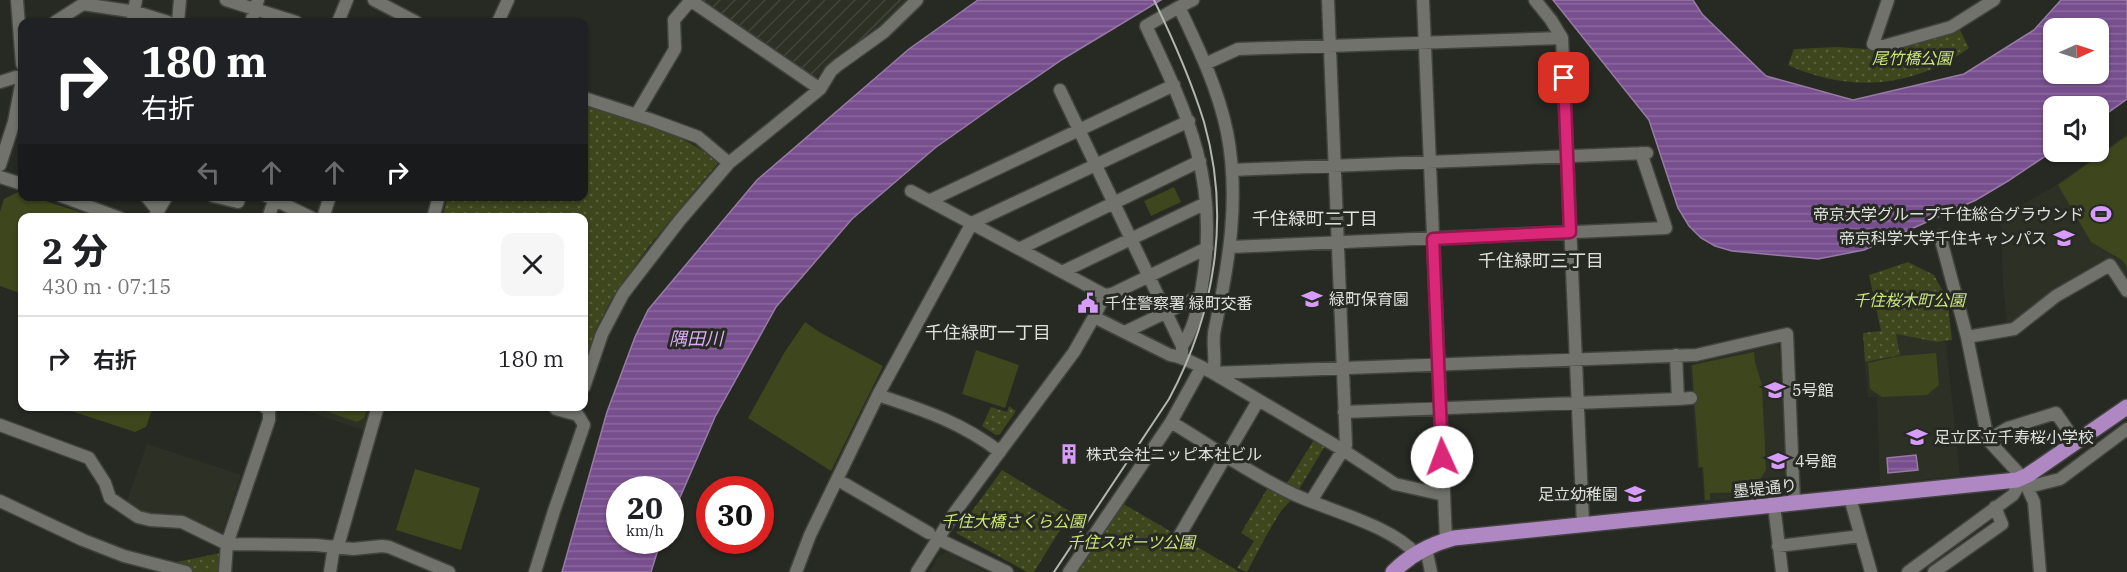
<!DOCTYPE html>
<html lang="ja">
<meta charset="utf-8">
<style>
body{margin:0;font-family:"IBM Plex Serif","Noto Sans JP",serif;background:#f6f6f6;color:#202124;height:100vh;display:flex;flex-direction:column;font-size:22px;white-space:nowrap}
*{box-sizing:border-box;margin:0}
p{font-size:20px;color:#757577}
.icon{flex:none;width:33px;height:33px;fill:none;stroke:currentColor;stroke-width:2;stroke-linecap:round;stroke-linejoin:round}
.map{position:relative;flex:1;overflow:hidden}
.panel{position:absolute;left:18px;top:213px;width:570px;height:198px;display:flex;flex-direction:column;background:#fff;border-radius:12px;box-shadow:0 2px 4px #0004}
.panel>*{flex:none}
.top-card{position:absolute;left:18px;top:18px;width:570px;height:183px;border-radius:12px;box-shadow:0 2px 4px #0004;background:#202124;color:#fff;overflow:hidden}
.needle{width:39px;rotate:87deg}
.controls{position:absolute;left:2043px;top:18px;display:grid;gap:12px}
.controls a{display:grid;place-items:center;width:66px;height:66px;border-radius:12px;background:#fff;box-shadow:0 2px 4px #0004;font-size:30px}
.speed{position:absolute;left:606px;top:476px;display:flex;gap:12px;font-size:30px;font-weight:700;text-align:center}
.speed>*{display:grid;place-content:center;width:78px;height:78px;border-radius:50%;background:#fff;box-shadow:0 2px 4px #0004;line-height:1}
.speed small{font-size:15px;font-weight:400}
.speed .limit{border:9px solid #d22;background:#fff;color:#111}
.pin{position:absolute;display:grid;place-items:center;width:51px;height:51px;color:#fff;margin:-26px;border-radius:12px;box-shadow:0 3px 9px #0006}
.me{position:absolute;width:66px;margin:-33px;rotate:358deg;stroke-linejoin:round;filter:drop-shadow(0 0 4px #0008)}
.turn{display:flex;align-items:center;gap:21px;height:126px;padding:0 24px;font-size:27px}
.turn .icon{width:78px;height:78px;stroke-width:2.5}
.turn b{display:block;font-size:42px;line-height:51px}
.lanes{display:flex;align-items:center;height:57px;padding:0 24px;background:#0003;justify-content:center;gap:30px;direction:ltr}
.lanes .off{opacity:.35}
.round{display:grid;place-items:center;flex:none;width:63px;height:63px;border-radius:12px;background:#f6f6f6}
.overview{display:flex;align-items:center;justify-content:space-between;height:102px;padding:0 24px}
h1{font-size:36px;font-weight:800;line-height:45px}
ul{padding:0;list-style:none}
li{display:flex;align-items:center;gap:18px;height:84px;padding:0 24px;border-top:2px solid #e0e0e0}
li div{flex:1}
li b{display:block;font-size:22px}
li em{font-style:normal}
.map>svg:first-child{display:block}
.built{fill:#2d3125}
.industrial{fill:url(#industrial-furrows)}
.grass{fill:#3d461d}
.park{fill:url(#park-dots)}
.water{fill:url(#water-rules);stroke:#977aa5;stroke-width:1.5;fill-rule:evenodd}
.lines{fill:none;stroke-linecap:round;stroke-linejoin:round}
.minor-casing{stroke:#42433e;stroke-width:15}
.major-casing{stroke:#42433e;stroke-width:18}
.minor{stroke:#70726b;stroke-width:12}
.major{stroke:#ae87c3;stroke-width:15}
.rail{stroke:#b3b5b0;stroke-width:2}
.route-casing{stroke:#8e194d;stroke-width:15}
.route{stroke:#db2777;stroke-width:10}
.labels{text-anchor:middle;stroke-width:6;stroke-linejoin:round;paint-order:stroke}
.park-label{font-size:16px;font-style:italic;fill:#cbe579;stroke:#272923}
.poi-label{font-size:16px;fill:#dfe0dc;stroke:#272923;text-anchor:start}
.street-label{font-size:16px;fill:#dfe0dc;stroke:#272923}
.neighbourhood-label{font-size:18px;fill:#dfe0dc;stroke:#272923}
.water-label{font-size:18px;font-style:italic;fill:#dbadf5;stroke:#272923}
</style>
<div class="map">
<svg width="2127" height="572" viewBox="0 0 2127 572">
<defs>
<pattern id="industrial-furrows" width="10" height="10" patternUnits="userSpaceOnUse" patternTransform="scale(1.5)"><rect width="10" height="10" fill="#2d3125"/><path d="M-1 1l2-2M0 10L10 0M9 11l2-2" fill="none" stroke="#41453a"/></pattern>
<pattern id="park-dots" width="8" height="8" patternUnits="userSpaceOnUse" patternTransform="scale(1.5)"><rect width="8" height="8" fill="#3d461d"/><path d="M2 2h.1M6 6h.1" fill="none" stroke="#59603d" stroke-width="1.8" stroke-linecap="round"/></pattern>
<pattern id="water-rules" width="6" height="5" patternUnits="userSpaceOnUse" patternTransform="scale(1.5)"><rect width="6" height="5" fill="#784f8e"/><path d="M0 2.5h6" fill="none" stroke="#8b689d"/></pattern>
</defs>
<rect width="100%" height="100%" fill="#272923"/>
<path class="built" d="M2127,134V281L2111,260L2016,321L2007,322L2003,285L2001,216L2053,187Z
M1896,334L1927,340L1946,342L1960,476L1880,484L1877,397H1868L1865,362L1900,355Z
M1777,344L1779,346L1781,373L1787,492L1785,494L1704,502L1702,469L1697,468L1690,365Z
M295,407H373L366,431Z
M147,444L241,475L221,536L139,515L125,506Z
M947,552L986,572H930L938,556Z"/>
<path class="industrial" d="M697,0H911L878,32L814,78Z"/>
<path class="grass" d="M2127,136V267L2122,260L2091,242L2058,185Z
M1174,187L1181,202L1151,216L1144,201Z
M18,192L22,193V196L33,197L95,217L22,218V294L0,286V211L4,199Z
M805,322L821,333L883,366L831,471L748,418L784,353Z
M976,350L1019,365L1005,408L962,394Z
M1754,352L1755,362L1762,385L1766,470L1761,478V484L1749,492L1710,493V500H1705L1703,467H1699L1692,365Z
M1936,353L1939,385L1927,395L1882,397L1870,389L1868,363L1900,356Z
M59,407L153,406V407L146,427L135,432Z
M314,407H368L364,418L357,422Z
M415,469L480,488L461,550L396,530Z"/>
<path class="park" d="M1958,26L1969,48C1913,88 1850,93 1788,65L1794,49L1837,47L1883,50Z
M584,105C627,119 683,131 717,162V164L649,246L611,300L596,329L584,365V218L442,217L448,197L584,196Z
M1908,262L1934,275L1941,288L1948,295L1955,294L1957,304L1948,305L1952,340L1937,342L1896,334L1900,355L1865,362L1863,333L1881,331L1869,275Z
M1009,406L1016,411L1000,434L996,435L982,426L991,407L1007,412Z
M1314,440L1325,446L1295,496L1281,511L1266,536L1247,572L1237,568L1254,541L1241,533L1270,484L1282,491Z
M1002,470L1071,512L1034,572H1027L956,533Z
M1122,503L1235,569L1238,572H1076Z
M220,553V572H194L178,568L177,562Z"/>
<path class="water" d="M978,0H1161L1063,59L1000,102L935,148L852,219L776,307L715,417L671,518L670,489H620V540H661L651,572H562L607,412L635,337L648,310L757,180L909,49Z
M1553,0H1693L1702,14L1766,76L1853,100L1964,74L2034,30L2061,0H2127V99L2099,119L2098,106H2054L2053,151L2008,181L1976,200L1864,250L1818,259L1732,251L1715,246L1701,238L1689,226L1678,208L1649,120ZM2054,28H2098V74H2054Z
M1916,455L1918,470L1888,473L1887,458Z"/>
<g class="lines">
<g class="minor-casing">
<path id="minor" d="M17,0L22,64
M226,0L296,22
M374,0L416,22
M690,0L820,89
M1193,0L1179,7C1198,47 1218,88 1227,132C1240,198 1229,263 1215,328C1211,343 1217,358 1213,373L1343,450L1395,484L1444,495
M1423,0L1446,540
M1535,0L1551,20L1562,38L1583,524
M1888,0L1873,44L1884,46L1951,27L1994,0
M1179,7L1146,26C1189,117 1220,182 1202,286C1199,306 1194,329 1182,346
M55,22L83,4L136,12L168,22
M132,22L136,0
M178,22L180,0
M251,22L258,0
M338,22L347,0
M498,22L508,0
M1205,64L1238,49L1562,38
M0,82L16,77H22
M1060,90L1182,346V352
M584,98L652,120L698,137L729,163
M636,115L675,49L674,20L691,0
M0,165L14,122L22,80
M1232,170L1647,153
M0,177L22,184
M911,191L1105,295L1094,317L1170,355C1185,357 1199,366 1213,373L1696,355L1787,334L1794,503
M61,196L120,218
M146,196L158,211L154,218
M213,196L238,202L240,196
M267,196L312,218
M931,200L1174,85
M158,211L167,196
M268,218L276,196
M323,218L330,196
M433,218L439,196
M1940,236L1967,337L1988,440L2023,478L2034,502L2040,572
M1230,247L1666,228L1641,153
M1019,249L1200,161
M1062,272L1206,203
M1105,295L1112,294L1207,248
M1125,332L1200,296
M1967,337L2014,329L2056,296L2110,265L2127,291
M584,387L602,334L623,294L680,220L729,163L820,89L831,71L838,65L884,32L917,0
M878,395C923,410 961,422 1000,452
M1678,399L1691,398
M1344,412L1678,399L1676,355
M1171,422C1211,446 1249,473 1291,493C1326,510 1391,525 1416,554
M0,425L89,458L105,483L110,498L138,517L150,520L182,522L227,544L316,545L353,549L382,546L389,547L449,572
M1988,440L2008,428L2056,413L2076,442
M845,484L929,533
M2028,487L2060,479L2127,429
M1850,498L1871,572
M0,501L83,540L124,556L186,572
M1311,501L1346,445L1328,0
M1774,505L1782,572
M1178,538L1258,401
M938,539L1007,572
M338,546L378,406
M1778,546L1861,536
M1426,548L1431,572
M225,572L227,544L269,420V411L264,406
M330,572L334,546
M535,572L554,511L584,425L578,415L556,409
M796,572L810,535L878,395L972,223L1189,121
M917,572L955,512L1074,352L1094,317
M1069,572L1171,422L1201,368
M1908,572L2013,495L2023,478
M1934,572L2002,524L1995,507"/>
</g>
<g class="major-casing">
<path id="major" d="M1393,572C1410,555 1431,544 1454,538L2017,480L2028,475L2127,407"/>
</g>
<use href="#minor" class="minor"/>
<use href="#major" class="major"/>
<path class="rail" d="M1054,572L1169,399C1215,313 1231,217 1204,122C1191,80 1173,39 1154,0"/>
</g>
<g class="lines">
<g class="route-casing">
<path id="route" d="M1442,457L1433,239L1570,232L1564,78"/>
</g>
<use href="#route" class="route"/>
</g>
<defs>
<g id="stadium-bare" transform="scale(1.62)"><path d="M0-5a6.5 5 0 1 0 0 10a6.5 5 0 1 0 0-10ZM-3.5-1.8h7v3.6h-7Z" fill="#d79bf9" stroke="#272923" stroke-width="2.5" paint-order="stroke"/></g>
<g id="university-bare" transform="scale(1.62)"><path d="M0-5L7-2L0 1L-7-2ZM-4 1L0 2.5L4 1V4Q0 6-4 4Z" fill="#d79bf9" stroke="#272923" stroke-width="2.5" paint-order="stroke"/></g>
<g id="school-bare" transform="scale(1.62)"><path d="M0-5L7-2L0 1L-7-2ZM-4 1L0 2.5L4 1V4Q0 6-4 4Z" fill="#d79bf9" stroke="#272923" stroke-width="2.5" paint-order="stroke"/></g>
<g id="civic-bare" transform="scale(1.62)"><path d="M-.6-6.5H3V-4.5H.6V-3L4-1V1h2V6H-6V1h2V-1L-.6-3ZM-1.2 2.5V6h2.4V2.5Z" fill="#d79bf9" stroke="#272923" stroke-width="2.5" paint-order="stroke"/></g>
<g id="building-bare" transform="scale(1.62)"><path d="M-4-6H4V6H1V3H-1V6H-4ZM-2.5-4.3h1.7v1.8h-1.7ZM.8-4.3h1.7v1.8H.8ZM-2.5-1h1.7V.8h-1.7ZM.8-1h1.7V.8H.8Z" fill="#d79bf9" stroke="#272923" stroke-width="2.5" paint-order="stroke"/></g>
</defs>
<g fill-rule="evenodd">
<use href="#stadium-bare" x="2101" y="214"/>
<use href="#university-bare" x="2064" y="238"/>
<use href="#school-bare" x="1312" y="299"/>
<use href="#civic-bare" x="1088" y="303"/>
<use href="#university-bare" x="1775" y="390"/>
<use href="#school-bare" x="1917" y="437"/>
<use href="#building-bare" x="1069" y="454"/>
<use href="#university-bare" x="1778" y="461"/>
<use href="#school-bare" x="1635" y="494"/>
</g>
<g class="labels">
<g class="park-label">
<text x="1912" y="64">尾竹橋公園</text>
<text x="1909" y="306">千住桜木町公園</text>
<text x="1013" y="527">千住大橋さくら公園</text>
<text x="1131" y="548">千住スポーツ公園</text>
</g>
<g class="poi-label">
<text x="2084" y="220" text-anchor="end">帝京大学グループ千住総合グラウンド</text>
<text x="2047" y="244" text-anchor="end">帝京科学大学千住キャンパス</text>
<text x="1329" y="305">緑町保育園</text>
<text x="1105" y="309">千住警察署 緑町交番</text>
<text x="1792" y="396">5号館</text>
<text x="1934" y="443">足立区立千寿桜小学校</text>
<text x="1086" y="460">株式会社ニッピ本社ビル</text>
<text x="1795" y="467">4号館</text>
<text x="1618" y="500" text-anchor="end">足立幼稚園</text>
</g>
<g class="street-label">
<text transform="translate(1765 488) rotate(-6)" y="6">墨堤通り</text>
</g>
<g class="neighbourhood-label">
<text x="1315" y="225">千住緑町二丁目</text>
<text x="1541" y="267">千住緑町三丁目</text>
<text x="988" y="339">千住緑町一丁目</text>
</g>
<g class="water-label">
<text x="696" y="345">隅田川</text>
</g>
</g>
</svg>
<div class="controls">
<a><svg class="needle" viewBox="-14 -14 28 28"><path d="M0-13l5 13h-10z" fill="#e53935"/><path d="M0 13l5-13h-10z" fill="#757577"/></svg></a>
<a><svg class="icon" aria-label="sound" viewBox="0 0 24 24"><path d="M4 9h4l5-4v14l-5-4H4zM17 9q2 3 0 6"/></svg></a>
</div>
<div class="speed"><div>20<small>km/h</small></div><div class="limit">30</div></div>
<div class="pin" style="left:1564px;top:78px;background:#d93025"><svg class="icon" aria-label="arrive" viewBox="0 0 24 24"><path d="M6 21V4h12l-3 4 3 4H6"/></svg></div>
<svg class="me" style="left:1442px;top:457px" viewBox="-20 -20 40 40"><circle r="19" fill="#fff"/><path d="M0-13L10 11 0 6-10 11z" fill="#db2777"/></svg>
<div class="top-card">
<div class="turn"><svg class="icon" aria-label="right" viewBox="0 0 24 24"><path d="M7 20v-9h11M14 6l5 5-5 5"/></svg><div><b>180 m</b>右折</div></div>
<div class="lanes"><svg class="icon off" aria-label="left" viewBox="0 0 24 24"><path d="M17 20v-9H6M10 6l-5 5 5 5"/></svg><svg class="icon off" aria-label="ahead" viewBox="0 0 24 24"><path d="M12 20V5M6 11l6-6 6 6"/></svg><svg class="icon off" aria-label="ahead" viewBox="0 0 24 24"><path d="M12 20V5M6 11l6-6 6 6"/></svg><svg class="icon" aria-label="right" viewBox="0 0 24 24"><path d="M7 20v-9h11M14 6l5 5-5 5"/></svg></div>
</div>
<section class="panel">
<div class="overview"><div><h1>2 分</h1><p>430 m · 07:15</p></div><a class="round"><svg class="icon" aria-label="close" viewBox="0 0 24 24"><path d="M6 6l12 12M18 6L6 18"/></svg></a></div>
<ul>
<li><svg class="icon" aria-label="right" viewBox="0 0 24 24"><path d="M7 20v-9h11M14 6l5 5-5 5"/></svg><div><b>右折</b></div><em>180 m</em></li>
</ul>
</section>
</div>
